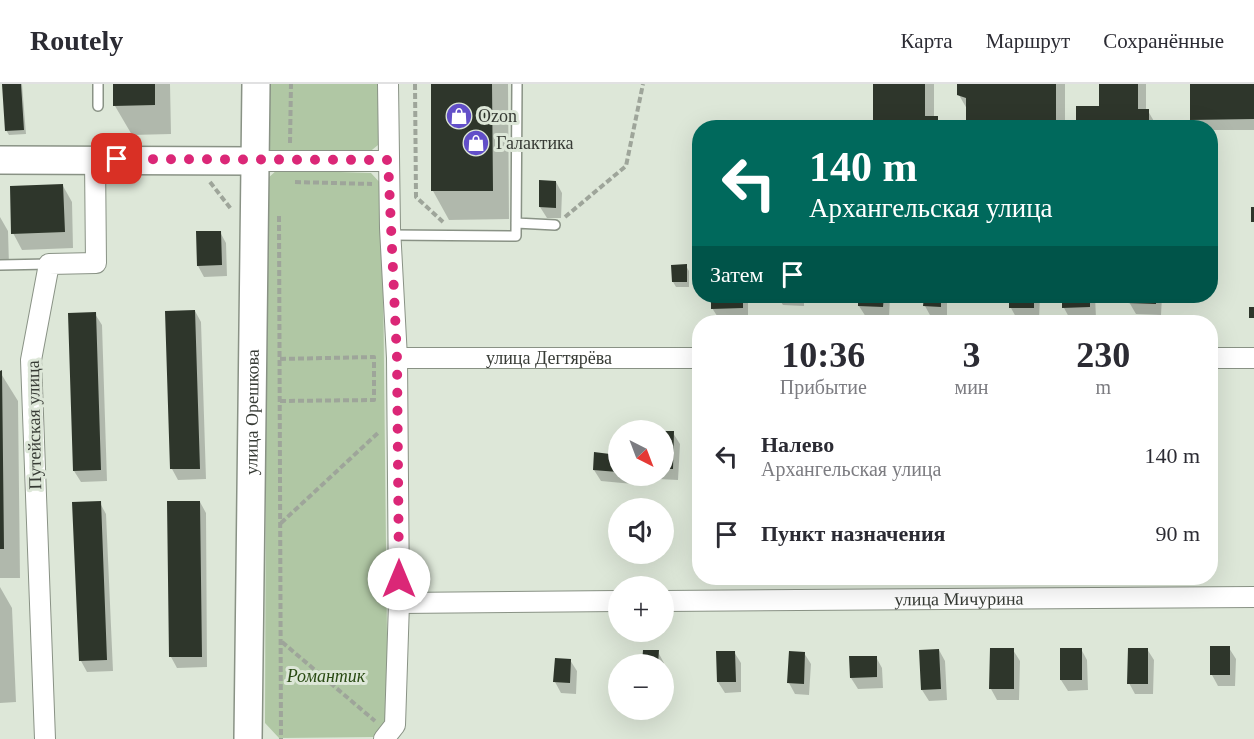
<!DOCTYPE html>
<html lang="ru">
<meta charset="utf-8">
<style>
body{margin:0;font-family:Georgia,serif;background:#f2f2f3;color:#2b2b33;height:100vh;display:flex;flex-direction:column;font-size:22px;white-space:nowrap}
*{box-sizing:border-box;margin:0}
p{font-size:20px;color:#7c7c81}
.icon{flex:none;width:33px;height:33px;fill:none;stroke:currentColor;stroke-width:2;stroke-linecap:round;stroke-linejoin:round}
.map{position:relative;flex:1;overflow:hidden}
.drawer{position:absolute;left:692px;top:231px;width:526px;height:270px;display:flex;flex-direction:column;background:#fff;border-radius:24px;box-shadow:0 6px 24px #0002}
.drawer>*{flex:none}
.guide{position:absolute;left:692px;top:36px;width:526px;height:183px;border-radius:24px;box-shadow:0 6px 24px #0002;background:#00695c;color:#fff;overflow:hidden}
.needle{width:39px;rotate:138deg}
.controls{position:absolute;left:608px;top:336px;display:grid;gap:12px}
.controls a{display:grid;place-items:center;width:66px;height:66px;border-radius:50%;background:#fff;box-shadow:0 6px 24px #0002;font-size:30px}
.pin{position:absolute;display:grid;place-items:center;width:51px;height:51px;color:#fff;margin:-26px;border-radius:12px;box-shadow:0 3px 9px #0006}
.me{position:absolute;width:66px;margin:-33px;rotate:0deg;stroke-linejoin:round;filter:drop-shadow(0 0 4px #0008)}
.turn{display:flex;align-items:center;gap:21px;height:126px;padding:0 18px;font-size:27px}
.turn .icon{width:78px;height:78px;stroke-width:2.5}
.turn b{display:block;font-size:42px;line-height:51px}
.then{display:flex;align-items:center;height:57px;padding:0 18px;background:#0003;gap:12px;font-size:22px}
.eta{display:flex;justify-content:space-evenly;align-items:center;height:102px;text-align:center}
.eta b{font-size:36px;font-weight:700;line-height:42px}
ul{padding:0;list-style:none}
li{display:flex;align-items:center;gap:18px;height:78px;padding:0 18px}
li div{flex:1}
li b{display:block;font-size:22px}
li em{font-style:normal}
header{display:flex;align-items:center;gap:36px;box-sizing:border-box;height:84px;padding:0 30px;background:#fff;border-bottom:2px solid #e1e1e2}
header strong{font-size:28px}
nav{display:flex;gap:33px;margin-inline-start:auto;font-size:21px}
.map>svg:first-child{display:block}
.green{fill:#b0c7a4}
.shadow{fill:#0003}
.building{fill:#2e362b}
.lines{fill:none;stroke-linecap:round;stroke-linejoin:round}
.lane-casing{stroke:#899285;stroke-width:12}
.street-casing{stroke:#899285;stroke-width:22}
.secondary-casing{stroke:#899285;stroke-width:30}
.path{stroke:#9ea59a;stroke-width:4;stroke-dasharray:6 3;stroke-linecap:butt}
.lane{stroke:#fff;stroke-width:9}
.street{stroke:#fff;stroke-width:20}
.secondary{stroke:#fff;stroke-width:27}
.route{stroke:#db2777;stroke-width:10;stroke-dasharray:0 18}
.labels{text-anchor:middle;stroke-width:6;stroke-linejoin:round;paint-order:stroke}
.poi-label{font-size:18px;fill:#373b35;stroke:#dde7d8;text-anchor:start}
.street-label{font-size:18px;fill:#373b35;stroke:#dde7d8}
.park-label{font-size:18px;font-style:italic;fill:#2a4b14;stroke:#dde7d8}
</style>
<header>
<strong>Routely</strong>
<nav><a>Карта</a><a>Маршрут</a><a>Сохранённые</a></nav>
</header>
<div class="map">
<svg width="1254" height="655" viewBox="0 0 1254 655">
<rect width="100%" height="100%" fill="#dde7d8"/>
<path class="green" d="M267,0H378V61L367,70H267Z
M277,86L371,89L382,101L388,642L375,653L279,654L265,639L267,95Z"/>
<path class="shadow" d="M4,0H22L26,50L9,51L6,46Z
M114,0H170L171,50L132,51L115,22Z
M432,0H508L509,135L449,136L433,107Z
M875,0H934V34H937L943,44H875Z
M959,0H1065V44H967V25L959,11Z
M1100,0H1146V27H1148L1158,44H1077L1100,23Z
M1191,0H1254V46H1210V44H1196L1192,35Z
M556,98L562,109L561,134H547L540,123Z
M63,102L72,118L73,164L22,166L13,149Z
M0,133L8,147L9,181H0Z
M220,148L226,159L227,192L204,193L198,182Z
M686,182L689,187V203H676L673,198Z
M712,212H748V235H719L712,224Z
M777,212H804V222L783,221Z
M860,212H890L889,234L866,233L859,222Z
M925,212H947V233H931L925,222Z
M1011,212H1040L1039,235H1017L1011,224Z
M1063,212H1095L1096,234L1070,235L1064,224Z
M1130,212H1162L1161,231L1136,230L1129,218Z
M195,227L201,238L206,395L178,396L172,385Z
M95,230L102,241L107,397L81,398L74,387L69,231Z
M0,288L18,317L20,494H0Z
M663,349H673L680,360L678,396L639,394L637,392H663Z
M618,372V392H634L633,400L601,397L594,386Z
M200,418L206,429L207,583L177,584L171,573Z
M100,419L106,430L113,587L87,588L81,577Z
M639,470H659V475H642Z
M0,503L12,524L16,618L0,619Z
M1229,564L1236,575L1235,602H1218L1212,591Z
M1081,565L1087,576L1088,606L1068,607L1061,596Z
M1147,565L1154,576L1153,610H1135L1129,599Z
M939,566L945,577L947,616L929,617L922,606Z
M1013,566L1020,577L1019,616H997L991,605Z
M644,567L658,568L664,579L663,607V580H643Z
M734,568L741,579V608L725,609L718,598Z
M804,569L811,580L809,611L795,610L789,599Z
M876,573L882,584L883,604L858,605L851,594Z
M570,576L577,587L576,610L561,609L555,598Z"/>
<path class="building" d="M2,0H21L24,46L5,47Z
M113,0H155V21L113,22Z
M431,0H492L493,107H431Z
M873,0H925V32H938V44H873Z
M957,0H1056V44H966V14L957,11Z
M1099,0H1138V25H1149V44H1076V22H1099Z
M1190,0H1254V35L1190,36Z
M539,96L556,97V124L539,123Z
M63,100L65,148L11,150L10,102Z
M1251,123H1254V138H1251Z
M196,147H221L222,181L197,182Z
M687,180V198H672L671,181Z
M711,212H743V224L711,225Z
M858,212H884L883,223L858,222Z
M924,212H941V223L923,222Z
M1009,212H1034V224H1009Z
M1062,212H1090V223L1062,224Z
M1128,212H1156V220L1128,219Z
M1249,223H1254V234H1249Z
M195,226L200,385H170L165,227Z
M96,228L101,386L73,387L68,229Z
M2,286L4,465H0V287Z
M663,347H674L673,385H663Z
M594,368L618,371V388L593,386Z
M101,417L107,576L79,577L72,418Z
M167,417H200L202,573H169Z
M1210,562H1230V591H1210Z
M990,564H1014V605H989Z
M1060,564H1082V596H1060Z
M1128,564H1148V600H1127Z
M939,565L941,605L921,606L919,566Z
M643,566H659L658,580H642Z
M716,567H735L736,598H717Z
M789,567L805,568L804,600L787,599Z
M849,572H877V593L850,594Z
M555,574L571,575L570,599L553,598Z"/>
<g class="lines">
<g class="lane-casing">
<path id="lane" d="M98,0V22
M516,139L555,141
M390,151L516,152L517,0
M0,181L49,180"/>
</g>
<g class="street-casing">
<g id="street">
<path d="M255,77H388"/>
<path id="s1" d="M397,274H699"/>
<path d="M1210,274H1254"/>
<path id="s2" d="M663,517L1254,513"/>
<path d="M399,519L618,517"/>
<path d="M45,655L31,276L49,180L96,179L95,75"/>
<path d="M384,655L395,641L399,519L397,274L390,144L388,0"/>
</g>
</g>
<g class="secondary-casing">
<g id="secondary">
<path d="M0,76L255,77"/>
<path id="s3" d="M248,655L256,0"/>
</g>
</g>
<path class="path" d="M415,0L416,113L443,138
M290,59L291,0
M210,98L231,125
M295,98L372,100
M279,132L281,655
M565,133L626,82L643,0
M280,275L374,273V316L280,317
M281,439L379,348
M282,558L375,637"/>
<use href="#lane" class="lane"/>
<use href="#street" class="street"/>
<use href="#secondary" class="secondary"/>
</g>
<g class="lines">
<path class="route" d="M117,75L388,76L397,274L399,495"/>
</g>
<defs>
<g id="shop-disc" transform="scale(1.35)"><circle r="9.5" fill="#624fc8" stroke="#dde7d8"/><path d="M-5-2.5h2.3a2.7 3.5 0 0 1 5.4 0H5L5.5 6h-11ZM-1.5-2.5h3a1.5 2.3 0 0 0-3 0Z" fill="#fff"/></g>
</defs>
<g fill-rule="evenodd">
<use href="#shop-disc" x="459" y="32"/>
<use href="#shop-disc" x="476" y="59"/>
</g>
<g class="labels">
<g class="poi-label">
<text x="478" y="38">Ozon</text>
<text x="496" y="65">Галактика</text>
</g>
<g class="street-label">
<text dy="6" stroke="none"><textPath href="#s1" startOffset="152">улица Дегтярёва</textPath></text>
<text dy="6" stroke="none"><textPath href="#s3" startOffset="327">улица Орешкова</textPath></text>
<text transform="translate(34 341) rotate(-91)" y="6">Путейская улица</text>
<text dy="6" stroke="none"><textPath href="#s2" startOffset="296">улица Мичурина</textPath></text>
</g>
<g class="park-label">
<text x="326" y="598">Романтик</text>
</g>
</g>
</svg>
<div class="controls">
<a><svg class="needle" viewBox="-14 -14 28 28"><path d="M0-13l5 13h-10z" fill="#e53935"/><path d="M0 13l5-13h-10z" fill="#7c7c81"/></svg></a>
<a><svg class="icon" aria-label="sound" viewBox="0 0 24 24"><path d="M4 9h4l5-4v14l-5-4H4zM17 9q2 3 0 6"/></svg></a>
<a>+</a>
<a>−</a>
</div>
<div class="pin" style="left:117px;top:75px;background:#d93025"><svg class="icon" aria-label="arrive" viewBox="0 0 24 24"><path d="M6 21V4h12l-3 4 3 4H6"/></svg></div>
<svg class="me" style="left:399px;top:495px" viewBox="-20 -20 40 40"><circle r="19" fill="#fff"/><path d="M0-13L10 11 0 6-10 11z" fill="#db2777"/></svg>
<div class="guide">
<div class="turn"><svg class="icon" aria-label="left" viewBox="0 0 24 24"><path d="M17 20v-9H6M10 6l-5 5 5 5"/></svg><div><b>140 m</b>Архангельская улица</div></div>
<div class="then">Затем<svg class="icon" aria-label="arrive" viewBox="0 0 24 24"><path d="M6 21V4h12l-3 4 3 4H6"/></svg></div>
</div>
<section class="drawer">
<div class="eta">
<div><b>10:36</b><p>Прибытие</p></div>
<div><b>3</b><p>мин</p></div>
<div><b>230</b><p>m</p></div>
</div>
<ul>
<li><svg class="icon" aria-label="left" viewBox="0 0 24 24"><path d="M17 20v-9H6M10 6l-5 5 5 5"/></svg><div><b>Налево</b><p>Архангельская улица</p></div><em>140 m</em></li>
<li><svg class="icon" aria-label="arrive" viewBox="0 0 24 24"><path d="M6 21V4h12l-3 4 3 4H6"/></svg><div><b>Пункт назначения</b></div><em>90 m</em></li>
</ul>
</section>
</div>
